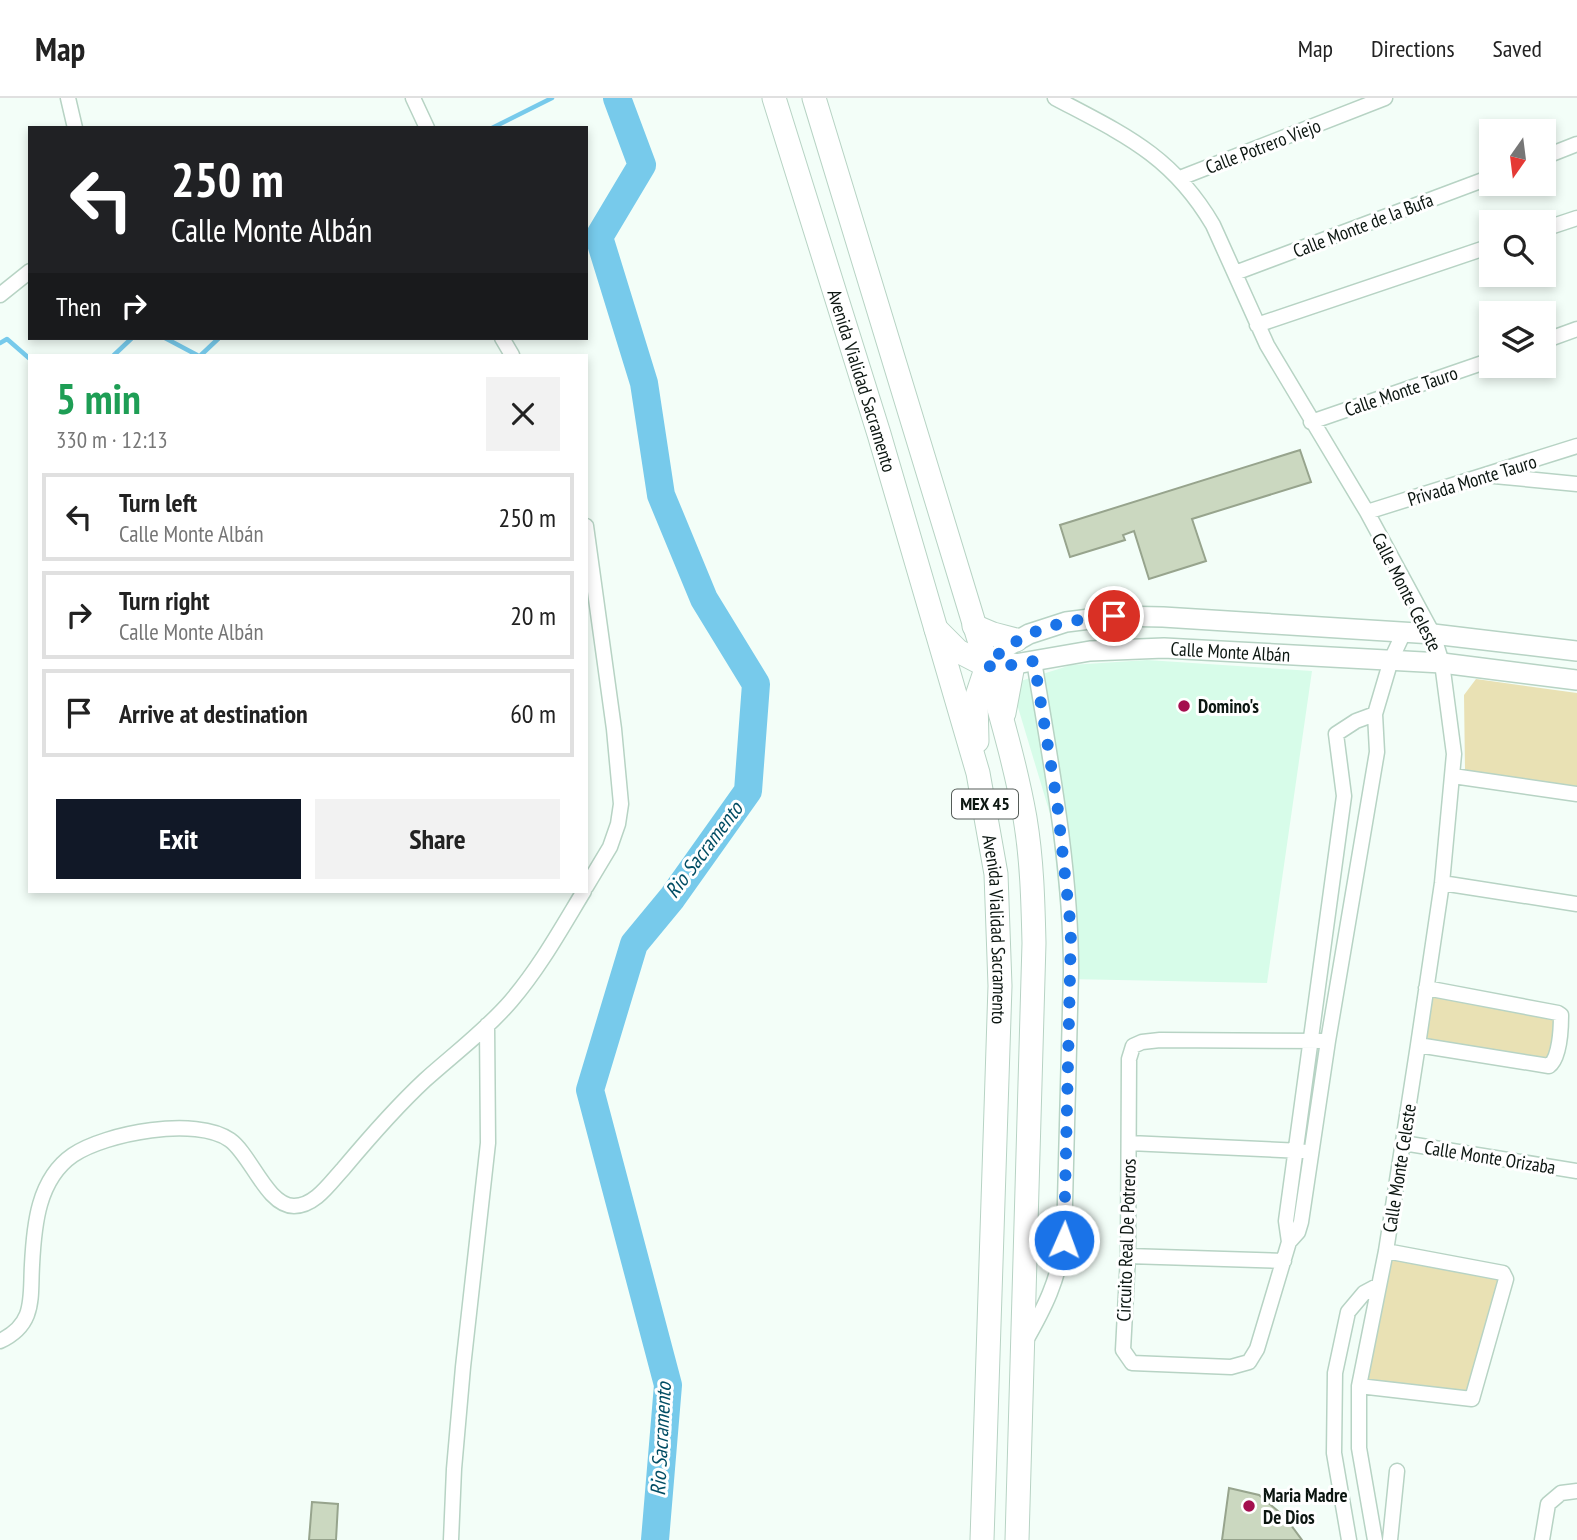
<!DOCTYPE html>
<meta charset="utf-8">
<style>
body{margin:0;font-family:"PT Sans Narrow",sans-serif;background:#f2f2f2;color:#222;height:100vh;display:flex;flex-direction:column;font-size:26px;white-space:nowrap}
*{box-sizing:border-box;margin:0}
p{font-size:23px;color:#767676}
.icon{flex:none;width:38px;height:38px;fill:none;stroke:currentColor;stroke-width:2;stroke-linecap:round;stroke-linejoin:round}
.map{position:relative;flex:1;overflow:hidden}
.details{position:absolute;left:28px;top:256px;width:560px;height:539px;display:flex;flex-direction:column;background:#fff;border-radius:0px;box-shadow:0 4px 10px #0003}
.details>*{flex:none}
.hud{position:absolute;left:28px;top:28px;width:560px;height:214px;border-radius:0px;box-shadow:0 4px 10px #0003;background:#202124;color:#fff;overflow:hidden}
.needle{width:46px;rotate:194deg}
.tools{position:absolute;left:1479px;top:21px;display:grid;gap:14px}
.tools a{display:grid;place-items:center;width:77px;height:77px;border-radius:0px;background:#fff;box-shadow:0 4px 10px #0003;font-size:35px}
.pin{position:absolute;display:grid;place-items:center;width:60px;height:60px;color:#fff;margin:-30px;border:4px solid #fff;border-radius:50%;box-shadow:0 2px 7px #0007}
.me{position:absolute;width:77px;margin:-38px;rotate:2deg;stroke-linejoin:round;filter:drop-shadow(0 0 5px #0008)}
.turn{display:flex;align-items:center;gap:24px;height:147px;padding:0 28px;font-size:32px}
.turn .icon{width:91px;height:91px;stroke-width:2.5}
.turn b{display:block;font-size:49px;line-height:60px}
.then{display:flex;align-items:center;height:66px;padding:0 28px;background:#0003;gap:14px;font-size:26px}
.round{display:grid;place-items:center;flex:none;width:74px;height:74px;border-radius:0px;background:#f2f2f2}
.summary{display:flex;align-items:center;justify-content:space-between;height:119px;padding:0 28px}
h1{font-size:42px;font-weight:600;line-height:52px;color:#1e9e55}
.button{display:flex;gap:14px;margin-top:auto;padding:14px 28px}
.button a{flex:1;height:80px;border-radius:0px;background:#111827;color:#fff;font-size:28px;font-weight:600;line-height:80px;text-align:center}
.button a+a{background:#f2f2f2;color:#222}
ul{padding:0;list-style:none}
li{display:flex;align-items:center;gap:21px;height:88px;margin:0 14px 10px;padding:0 14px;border:4px solid #e0e0e0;border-radius:0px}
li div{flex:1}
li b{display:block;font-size:26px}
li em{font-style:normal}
header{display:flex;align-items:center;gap:42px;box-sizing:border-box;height:98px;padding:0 35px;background:#fff;border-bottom:2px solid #e0e0e0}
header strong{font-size:33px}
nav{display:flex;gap:38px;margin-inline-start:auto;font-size:24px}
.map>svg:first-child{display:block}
.built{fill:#d7fce9}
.green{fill:#e9e1b4}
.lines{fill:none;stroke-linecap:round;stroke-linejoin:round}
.stream{stroke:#77caeb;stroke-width:4.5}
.river{stroke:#77caeb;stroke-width:28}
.building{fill:#cbd8c0;stroke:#97a48d;stroke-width:2}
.minor-casing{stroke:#b7d3c4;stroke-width:17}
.secondary-casing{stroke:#b7d3c4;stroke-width:22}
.trunk-casing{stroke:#b7d3c4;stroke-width:25}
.minor{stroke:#fff;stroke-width:14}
.secondary{stroke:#fff;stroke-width:19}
.trunk{stroke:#fff;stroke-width:23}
.route{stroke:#1a73e8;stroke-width:12;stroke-dasharray:0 21.6}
.poi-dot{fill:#a40f4e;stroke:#fff;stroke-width:2.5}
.labels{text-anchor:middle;stroke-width:6;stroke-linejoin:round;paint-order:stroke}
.shield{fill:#fff;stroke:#555c58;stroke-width:2}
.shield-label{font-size:18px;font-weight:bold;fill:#0c1611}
.street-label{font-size:19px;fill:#0c1611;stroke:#fff}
.poi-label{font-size:19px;font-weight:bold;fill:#0c1611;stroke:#fff;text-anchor:start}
.water-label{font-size:21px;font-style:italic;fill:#024d64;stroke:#fff}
</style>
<header>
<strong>Map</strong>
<nav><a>Map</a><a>Directions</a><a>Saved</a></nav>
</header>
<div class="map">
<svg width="1577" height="1442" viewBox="0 0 1577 1442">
<rect width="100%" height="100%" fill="#f3fef8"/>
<path class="built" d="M1147,562L1312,573L1267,885L1068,881L1051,719L1011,586L1071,567Z"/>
<path class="green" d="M1476,581L1577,595V689L1465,672L1464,597Z
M1429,894L1561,920L1551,967L1422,948Z
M1385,1156L1506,1176L1479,1304L1357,1287Z"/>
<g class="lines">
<path class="stream" d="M492,30L552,0
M165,240L197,257
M0,245L7,241L30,261
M114,257L132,240
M201,257L219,240"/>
<path class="river" d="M617,0L642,67L599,139L644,285L661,397L704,501L756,586L748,693L672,800L634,846L590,992L668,1287L655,1442"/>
</g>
<path class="building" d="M1300,352L1311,384L1192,421L1206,463L1149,481L1134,433L1123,437L1125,442L1070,459L1060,427Z
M1229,1390L1259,1397L1285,1419L1302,1442H1222Z
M312,1404L338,1406L336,1442H309Z"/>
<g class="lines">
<g class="minor-casing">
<path id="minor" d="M68,0L75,30
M413,0L427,30
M1055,0C1123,36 1172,57 1213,127L1267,247L1367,414L1433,536L1442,565L1454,656L1442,785L1418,947L1386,1153L1359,1288V1350L1375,1442
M1544,59L1577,46
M1180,80L1385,0
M1544,131L1577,120
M1235,175L1491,79
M0,197L30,173
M1257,227L1491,148
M502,240L512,257
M1544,243L1577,231
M1311,324L1491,262
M1494,378L1577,386
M1367,414L1577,348
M586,428L614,631L621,706L618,726L610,749L586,789
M1453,678L1577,696
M1442,785L1577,806
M1328,943L1160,942L1142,944L1133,948L1129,961L1128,1158L1123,1252L1132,1265L1231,1269L1249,1264L1257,1251L1289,1144L1298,1134L1301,1124L1328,943L1377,654L1375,616L1391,562L1404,534
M1418,947L1549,968C1560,960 1561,930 1561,917L1558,915L1426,890
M1129,1045L1302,1053
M1403,1045L1577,1073
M1289,1144L1286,1123L1344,698L1336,636L1356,623L1375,616
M1128,1158L1284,1163
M0,1243C36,1226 30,1200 32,1167C34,1127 38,1081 73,1057C106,1035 196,1018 230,1042C251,1057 267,1108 294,1108C315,1108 330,1085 343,1071C369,1040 396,1009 425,982C454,956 486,932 511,903C540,869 561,831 584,793
M1025,1244C1045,1209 1058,1183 1064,1142L1071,874C1071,769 1051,666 1034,563
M1359,1288L1472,1301L1506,1181L1503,1175L1386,1153
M451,1442L454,1371L463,1269L488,1045L487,927
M1349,1442L1334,1355L1335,1275L1348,1214L1364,1195L1379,1187
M1390,1442L1397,1373
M1542,1442L1548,1406L1561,1395L1577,1393"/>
</g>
<g class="secondary-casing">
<g id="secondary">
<path d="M987,568L1008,548L1029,536L1066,524L1114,518L1163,519L1433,536L1577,553"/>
<path id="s1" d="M998,569L1090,553L1164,550L1442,565L1577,582"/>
</g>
</g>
<g class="trunk-casing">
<g id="trunk">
<path id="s2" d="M774,0L879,336L978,675L996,776L1000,888L982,1442"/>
<path d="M814,0L987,568C1001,618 1016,669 1025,720C1032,762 1033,803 1034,845L1017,1442"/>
<path d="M974,528L993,536L1016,542"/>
<path d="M936,531L958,553L987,568L976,601L977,643"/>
<path d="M1004,615L1013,567"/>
</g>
</g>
<use href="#minor" class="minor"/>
<use href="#secondary" class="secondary"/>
<use href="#trunk" class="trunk"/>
</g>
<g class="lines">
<path class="route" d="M1064,1142L1071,832L1057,704L1034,563L999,569L986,568C1022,530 1063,522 1114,518"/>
</g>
<g class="poi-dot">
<circle cx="1184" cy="608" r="7"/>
<circle cx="1249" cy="1408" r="7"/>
</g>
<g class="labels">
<rect class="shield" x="952" y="691.5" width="66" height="29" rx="5"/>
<g class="shield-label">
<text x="985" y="712">MEX 45</text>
</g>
<g class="street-label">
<text transform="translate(1263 48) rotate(-21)" y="7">Calle Potrero Viejo</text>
<text transform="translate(1363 127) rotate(-21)" y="7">Calle Monte de la Bufa</text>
<text dy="7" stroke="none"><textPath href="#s2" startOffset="296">Avenida Vialidad Sacramento</textPath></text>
<text transform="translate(1401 293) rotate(-19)" y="7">Calle Monte Tauro</text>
<text transform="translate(1472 382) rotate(-17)" y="7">Privada Monte Tauro</text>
<text transform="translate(1407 494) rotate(63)" y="7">Calle Monte Celeste</text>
<text dy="7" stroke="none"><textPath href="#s1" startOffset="234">Calle Monte Albán</textPath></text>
<text dy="7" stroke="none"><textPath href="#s2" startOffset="863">Avenida Vialidad Sacramento</textPath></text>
<text transform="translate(1490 1059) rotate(9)" y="7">Calle Monte Orizaba</text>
<text transform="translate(1399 1070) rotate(-81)" y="7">Calle Monte Celeste</text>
<text transform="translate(1126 1142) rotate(-88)" y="7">Circuito Real De Potreros</text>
</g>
<g class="poi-label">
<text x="1198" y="615">Domino's</text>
<text x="1263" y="1404">Maria Madre<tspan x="1263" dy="22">De Dios</tspan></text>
</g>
<g class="water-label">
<text transform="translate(704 752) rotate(-53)" y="7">Rio Sacramento</text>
<text transform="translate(661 1341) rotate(-87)" y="7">Rio Sacramento</text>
</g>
</g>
</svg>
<div class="tools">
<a><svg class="needle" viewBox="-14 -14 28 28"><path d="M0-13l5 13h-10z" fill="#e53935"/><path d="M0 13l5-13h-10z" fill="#767676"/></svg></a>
<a><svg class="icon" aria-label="search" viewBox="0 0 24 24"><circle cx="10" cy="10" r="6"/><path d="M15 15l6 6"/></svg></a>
<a><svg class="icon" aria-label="layers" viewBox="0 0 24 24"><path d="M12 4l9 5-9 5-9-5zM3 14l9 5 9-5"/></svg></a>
</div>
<div class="pin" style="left:1114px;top:518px;background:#d93025"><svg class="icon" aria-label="arrive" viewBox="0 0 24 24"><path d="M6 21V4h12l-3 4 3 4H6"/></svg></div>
<svg class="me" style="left:1064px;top:1142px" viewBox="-20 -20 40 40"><circle r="17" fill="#1a73e8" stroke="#fff" stroke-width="3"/><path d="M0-11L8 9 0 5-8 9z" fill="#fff"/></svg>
<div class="hud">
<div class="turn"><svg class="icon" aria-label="left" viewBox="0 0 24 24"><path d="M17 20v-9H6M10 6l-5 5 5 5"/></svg><div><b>250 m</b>Calle Monte Albán</div></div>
<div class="then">Then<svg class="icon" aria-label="right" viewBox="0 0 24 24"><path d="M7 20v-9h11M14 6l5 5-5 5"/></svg></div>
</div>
<section class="details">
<div class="summary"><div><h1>5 min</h1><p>330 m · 12:13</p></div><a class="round"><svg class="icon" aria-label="close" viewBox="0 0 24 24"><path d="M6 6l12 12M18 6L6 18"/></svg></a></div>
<ul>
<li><svg class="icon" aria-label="left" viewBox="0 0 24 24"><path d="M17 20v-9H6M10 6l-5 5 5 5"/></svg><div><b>Turn left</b><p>Calle Monte Albán</p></div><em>250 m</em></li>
<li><svg class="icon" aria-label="right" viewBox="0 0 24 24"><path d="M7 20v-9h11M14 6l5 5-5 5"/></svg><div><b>Turn right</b><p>Calle Monte Albán</p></div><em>20 m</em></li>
<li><svg class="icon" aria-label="arrive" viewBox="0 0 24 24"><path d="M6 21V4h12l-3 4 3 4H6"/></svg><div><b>Arrive at destination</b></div><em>60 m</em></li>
</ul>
<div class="button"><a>Exit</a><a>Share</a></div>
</section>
</div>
